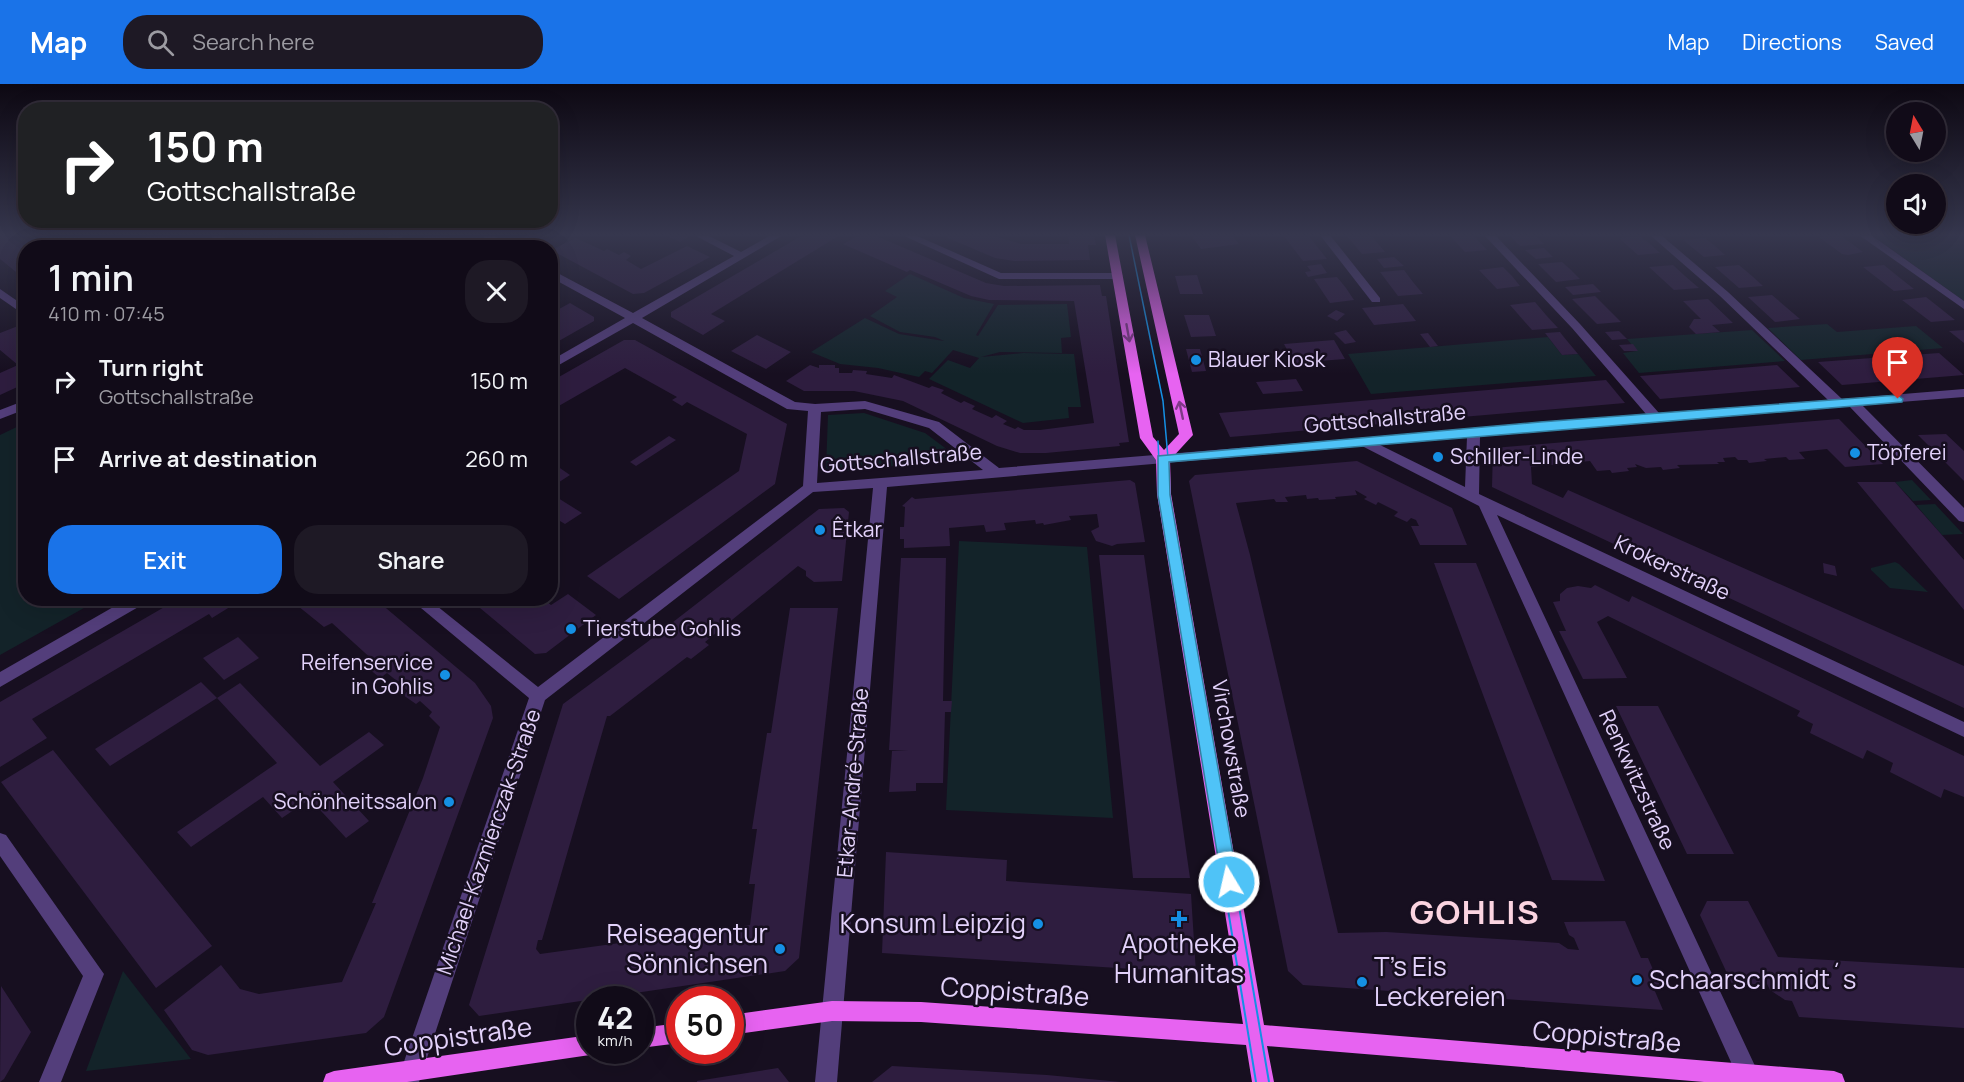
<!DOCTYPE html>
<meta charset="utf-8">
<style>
body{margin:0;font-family:Manrope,sans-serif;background:#1e1925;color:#f1f3f6;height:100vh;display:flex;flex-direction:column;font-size:22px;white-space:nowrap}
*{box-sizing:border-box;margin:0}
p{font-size:20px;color:#9c9ba2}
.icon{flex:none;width:33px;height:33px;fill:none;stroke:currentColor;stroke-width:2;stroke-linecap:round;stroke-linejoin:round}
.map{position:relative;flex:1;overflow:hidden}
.sheet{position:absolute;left:18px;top:156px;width:540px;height:366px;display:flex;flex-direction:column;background:#110b18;border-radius:24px;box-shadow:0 6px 24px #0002,0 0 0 2px #302b37}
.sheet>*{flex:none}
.top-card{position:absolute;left:18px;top:18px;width:540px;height:126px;border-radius:24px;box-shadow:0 6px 24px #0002,0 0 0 2px #302b37;background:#202124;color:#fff;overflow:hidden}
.needle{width:39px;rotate:350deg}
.fabs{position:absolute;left:1886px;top:18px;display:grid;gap:12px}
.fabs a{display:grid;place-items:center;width:60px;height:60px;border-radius:50%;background:#110b18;box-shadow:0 6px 24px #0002,0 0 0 2px #302b37;font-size:30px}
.speed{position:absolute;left:576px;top:902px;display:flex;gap:12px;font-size:30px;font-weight:700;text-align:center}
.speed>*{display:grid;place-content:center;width:78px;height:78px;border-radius:50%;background:#110b18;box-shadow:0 6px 24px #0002,0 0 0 2px #302b37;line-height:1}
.speed small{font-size:15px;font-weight:400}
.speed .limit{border:9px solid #d22;background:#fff;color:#111}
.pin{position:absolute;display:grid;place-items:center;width:51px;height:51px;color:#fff;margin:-62px -26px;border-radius:50% 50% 50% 0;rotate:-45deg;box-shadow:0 0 6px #0007}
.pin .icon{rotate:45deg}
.me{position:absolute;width:66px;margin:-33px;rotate:351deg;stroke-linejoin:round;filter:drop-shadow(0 0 4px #0008)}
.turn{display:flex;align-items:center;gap:21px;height:126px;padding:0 30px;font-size:27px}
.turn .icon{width:78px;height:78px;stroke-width:2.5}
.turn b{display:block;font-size:42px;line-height:51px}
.round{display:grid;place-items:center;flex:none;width:63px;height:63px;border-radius:24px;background:#1e1925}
.head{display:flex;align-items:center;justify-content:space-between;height:102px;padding:0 30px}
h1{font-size:36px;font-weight:600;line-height:45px}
.action{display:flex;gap:12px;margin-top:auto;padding:12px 30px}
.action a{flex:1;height:69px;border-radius:24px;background:#1a73e8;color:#fff;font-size:24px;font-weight:600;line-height:69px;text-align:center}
.action a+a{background:#1e1925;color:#f1f3f6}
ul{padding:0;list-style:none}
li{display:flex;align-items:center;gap:18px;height:78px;padding:0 30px}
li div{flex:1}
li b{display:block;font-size:22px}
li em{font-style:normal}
header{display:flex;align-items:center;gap:36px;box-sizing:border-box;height:84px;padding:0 30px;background:#1a73e8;color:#fff}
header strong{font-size:28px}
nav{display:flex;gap:33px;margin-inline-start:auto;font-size:21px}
.search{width:420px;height:54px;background:#1e1925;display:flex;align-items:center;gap:15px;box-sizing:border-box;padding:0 21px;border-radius:24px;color:#9c9ba2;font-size:22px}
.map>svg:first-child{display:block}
.green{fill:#132329}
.building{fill:#2e1d3f}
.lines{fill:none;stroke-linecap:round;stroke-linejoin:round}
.minor{fill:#533e7b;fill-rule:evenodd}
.major{fill:#e763f1;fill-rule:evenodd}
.tram-far1{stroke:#1590e4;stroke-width:1.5}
.tram{stroke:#1590e4;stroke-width:2}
.oneway{stroke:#7f3988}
.route{fill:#4fc3f7;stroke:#337fa1;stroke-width:1.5}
.poi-dot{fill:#1590e4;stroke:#170f20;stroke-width:2}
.labels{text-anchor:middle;stroke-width:5;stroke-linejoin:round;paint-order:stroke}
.poi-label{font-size:21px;fill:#e3d2fb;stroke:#170f20;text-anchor:start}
.street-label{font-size:21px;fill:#e3d2fb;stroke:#170f20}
.near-poi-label{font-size:26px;fill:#e3d2fb;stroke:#170f20;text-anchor:end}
.near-street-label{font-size:26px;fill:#e3d2fb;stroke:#170f20}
.near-district-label{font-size:33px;font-weight:bold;letter-spacing:1.5px;fill:#fbd4e1;stroke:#170f20}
</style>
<header>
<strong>Map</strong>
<div class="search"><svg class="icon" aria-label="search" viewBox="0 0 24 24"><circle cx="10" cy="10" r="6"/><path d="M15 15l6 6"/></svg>Search here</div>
<nav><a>Map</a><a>Directions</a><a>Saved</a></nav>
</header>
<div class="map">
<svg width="1964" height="998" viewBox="0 0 1964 998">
<rect width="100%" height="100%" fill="#170f20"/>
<path class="green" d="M27,151H77L93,163H43Z
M1872,151H1964V217Z
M910,190L964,214L994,220L976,251L978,252L998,221L1067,220L1071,253L1061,254L1062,269L1000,268L981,273L1023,269L1074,270L1081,323H1068L1069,334L1023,339L929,295L948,276L970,284L979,274L953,266L932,289L925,287L919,293L878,284L840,280L811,268L865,234L899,250L944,257L935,253L900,248L870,232L897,213L885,207Z
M1827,240L1837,248L1916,242L1943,264L1801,276L1768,244Z
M1752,246L1785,277L1639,289L1623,269L1637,267L1627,255Z
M1548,253L1562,271L1578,270L1596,292L1371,310L1348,270Z
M864,329L925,349L960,375L838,388L826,384L828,331Z
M25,339L26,514L100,515L0,571V351Z
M1912,396L1931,416L1913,417L1895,398Z
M1935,420L1963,450L1942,451L1916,421Z
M959,457L1087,463L1113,734L946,726Z
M1895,478L1899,480L1928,508L1890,504L1871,486V484Z
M123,887L191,975L86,987Z"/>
<path class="building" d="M0,151H10L26,163V196L0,175Z
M152,151H176L150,161L141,155Z
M246,151H284L262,160Z
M319,151H360L331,164H278L293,157L298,160Z
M430,151H445L468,164H402Z
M519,151H549L533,158Z
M665,151H687L690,152L680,158Z
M803,151H840L711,230L725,237L703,251L671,233V228Z
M859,151H874L986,199L1004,202L1100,201L1102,212H1106L1129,358L1119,359L1120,362L1046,369H1020L997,362L903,317L854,307H804L786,297L810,281L819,284V281H835V284H839V289H852L853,286L867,287L866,290L892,294L894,291L929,304L932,302L944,306L941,309L961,319L964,317L975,322L972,325L992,334L996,331L1007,337L1003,340L1015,345L1018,343L1024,346H1040L1094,339L1074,217L989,216L971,212L910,186L907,188L843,160Z
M941,151H991L1021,160H1069L1068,151H1094L1096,161H1088L1090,176L1014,177L995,174Z
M1191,151H1232L1239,160L1201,165Z
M1283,151H1308L1327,175L1303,177Z
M1346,151H1371L1385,168L1362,170Z
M1449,151H1473L1487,166L1465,168Z
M1509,151H1535L1544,160L1520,162Z
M1821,151H1840L1863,168L1848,171L1842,170L1819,153H1823Z
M1640,152L1650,160L1660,169L1638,171L1619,154Z
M576,154L604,167L607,165L619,171L624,168L631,172L626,176L641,185L687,162L710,173L644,209L633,210L551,166Z
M1705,154L1715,162L1725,171L1704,173L1683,156Z
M1544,164L1553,173L1536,175L1525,166Z
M1394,173L1404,182L1384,184L1377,175Z
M1562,178L1571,186L1580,195L1556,198L1538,180Z
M1321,180L1327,189L1308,193L1305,188L1311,187L1307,182Z
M1673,181L1685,192L1699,204L1674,206L1649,183Z
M1739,181L1752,192L1763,202L1739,204L1715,183Z
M1884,181L1900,194L1914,205L1894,207L1863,183Z
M1503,183L1512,192L1520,202L1497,205L1479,186Z
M1404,186L1413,198L1423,210L1398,212L1380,188Z
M1197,191L1203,210H1180L1175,192Z
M1337,193L1346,204L1354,216L1330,219L1314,195Z
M1593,200L1601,208L1573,211L1565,203Z
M1772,211L1800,235L1775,238L1748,213Z
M1595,212L1621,238L1597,240L1572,215Z
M1926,213L1940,224L1955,236L1931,238L1902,216Z
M1708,215L1733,239L1712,241L1720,248L1696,250L1689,243L1694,235H1701L1683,217Z
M1535,218L1546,231L1558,244L1532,246L1510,221Z
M570,219L594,233V237L550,262V230Z
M1403,220L1416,237L1374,241L1362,224Z
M1336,226L1345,230L1337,237L1327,232Z
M1184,231H1209L1216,252L1191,253Z
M18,242L26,249V299L0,311V289L18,281L0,266V249Z
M1346,246L1356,258L1345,260L1334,249Z
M1964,246V259L1949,247Z
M1619,247L1627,255L1612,256L1605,248Z
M1560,248L1563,252L1578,270L1562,271L1545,249Z
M1428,249L1438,262L1430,263L1420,250Z
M757,251L791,268L766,285L731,267Z
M624,256H635L787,340L775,400L619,515L587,492L739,387L747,350L687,318L682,322L672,316L677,313L625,284L550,327V298Z
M1334,256L1345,275L1294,279L1284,260Z
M1633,260L1638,267H1624L1619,261Z
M1186,265H1200L1206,287L1192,288Z
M1939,269L1964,291L1842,301L1818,278Z
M1777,281L1800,303L1660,315L1640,292Z
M1296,295L1303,307L1263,310L1256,298Z
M1606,296L1625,319L1230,353L1219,329Z
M1839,335L1883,380L1845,383L1827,365L1799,368L1805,375L1789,376L1786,373L1764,375L1767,377L1749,379L1747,376H1738L1735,373L1723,374L1725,378H1717L1719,380L1677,381L1680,384L1663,386L1661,383L1646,384L1635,380L1637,383L1627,384L1629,387L1612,389L1610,386L1597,387L1590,377L1531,383L1532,400L1563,414L1568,406L1964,582V624L1492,403L1493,364Z
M1946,350L1964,367V397L1918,351Z
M669,352L676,356L636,382L630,378Z
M1357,377L1452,424L1467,461H1420L1411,442H1419L1416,436L1411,434L1407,438L1394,432L1398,428L1378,418L1376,421L1364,415L1367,413L1355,406L1357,411L1335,413L1336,415L1319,416L1318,414L1307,415L1306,411L1285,413L1288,418H1276L1274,415L1236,419L1250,471L1338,849L1386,848L1545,858L1559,859L1568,865L1579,866L1574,854L1569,851L1564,838L1625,837L1641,874H1648L1661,904L1654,905L1663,926L1303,901L1288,887L1189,397L1195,391Z
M557,382L570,391L550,404V386Z
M1130,396L1135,399L1145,458L1117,460L1112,462L1096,457L1091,447L1099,443L1097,430L1069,432L1071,436L1044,441L1043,439L1036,440L1035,436L1004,439L1006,446L986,448L984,441L949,444L950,462L904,464V455H900V443H904L905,423L902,422L912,413L915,415Z
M1857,398H1895L1964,476V526Z
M550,409L582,429L565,440L550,431Z
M844,424L849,428L842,497L814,498L806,492V487L798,482L705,558L709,561L691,575L687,573L610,632H607L542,856H538L536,865L540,870L750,841L755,800H749L757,745H752L767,649H771L790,524H838L799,874L785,887L479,932L469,921L563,620L646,559L819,425Z
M1099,471H1144L1190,794H1133Z
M901,474H946L943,617H952L951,628H945L943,699H916V707L889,708L892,667H908L889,666Z
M1434,479H1476L1605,797L1552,796Z
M1823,479L1835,482L1837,492L1824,489Z
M1595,501L1629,518L1632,512L1964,672V713L1944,705L1941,714L1890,688L1893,679L1867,666L1863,675L1810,649L1813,640L1797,632L1800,627L1608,532L1597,538L1627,594L1583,595L1559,547H1566L1553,518L1560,517V510L1567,504L1578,502L1591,504Z
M568,510L596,531L546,569L535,570L468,514H542L551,521Z
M180,514H235L230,518L233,521L212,534L209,530L32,635L47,654L0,683V618Z
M292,514H374L475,599L491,622L493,634L384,933L366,949L208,971L192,966L164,926L221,881L240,905L259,910L342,898L376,819H372L423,694L440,643L429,632L432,628L420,617L416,620L403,611L408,607L397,597L387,589L380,594L367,583L375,578L332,539L324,543L293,518L295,517Z
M238,553L259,574L224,596L203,574Z
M201,598L217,614L110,682L95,665Z
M240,599L320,682L369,648L384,661L333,698L369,737L346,754L310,715L282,734L263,713L191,763L177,748L277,679L217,614Z
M1616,622H1658L1734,770H1687Z
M53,666L212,862L156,904L1,698Z
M886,768L1007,776L1006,797L1191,810L1196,889L882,869Z
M1707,817H1748L1778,873L1964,884V944L1799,933L1792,917L1785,916L1770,906L1767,900H1732L1700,831Z
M1,902L31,948L4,995L0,998Z
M892,982L1047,991L1121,998H872Z
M778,984L789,998H697V997Z"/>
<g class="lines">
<path class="minor" d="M209,151H221L239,164H226Z
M393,151H406L383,164H368Z
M481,151H493L513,164H500Z
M694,151H707L741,168L771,151H783L642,234L795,318L815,320L865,317L939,338L999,384L1646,330L1572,244L1484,151H1495L1580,240L1659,329L1828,316L1720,212L1650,151H1661L1728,208L1842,315L1964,305V313L1862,321L1964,424V438L1959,437L1849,322L1480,352L1479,410L1964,638V653L1497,431L1756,984L1759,992L1756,998H1740L1479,422L1362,362L887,403L837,998H815L873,404L813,408L545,616L419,998H397L529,614L409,514H427L538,603L803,402L808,327L787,325L633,239L550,286V277L625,234L550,193V185L633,229L734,172ZM865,325L929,344L983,386L817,399L821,328ZM1467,353L1465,403L1380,361Z
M902,151H915L1001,189H1117L1123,192L1117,195H999Z
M1320,151H1330L1380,214V218H1372Z
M1859,151H1871L1964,217V225Z
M0,205L26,223V232L0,214Z
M26,316V325L0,335V326Z
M129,514H149L147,518L0,603V588Z
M0,749L6,751L104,890L61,998H39L83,892L0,772Z"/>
<path class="major" d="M1105,151H1115L1153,353L1164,366L1179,350L1135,151H1145L1193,351L1170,376L1171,410L1264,941L1834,987L1842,990L1845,998H1704L1267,962L1274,998H1252L1246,961L921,938L832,937L730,951V931L832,917L921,918L1243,940L1157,410L1156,376L1140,354Z
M680,939V959L640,964V944Z
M590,951V966H598L590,971L407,998H323L326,990L334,987Z"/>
<path class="tram-far1" d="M1129,151L1163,317L1168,374V411L1209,649
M1158,357L1160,402
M1193,609L1199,649"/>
<path class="tram" d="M1199,647L1256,998
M1209,647L1269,998"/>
</g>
<defs><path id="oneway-shaft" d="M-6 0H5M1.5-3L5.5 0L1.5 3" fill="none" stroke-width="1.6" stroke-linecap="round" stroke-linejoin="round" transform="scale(1.5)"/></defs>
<g class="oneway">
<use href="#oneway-shaft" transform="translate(1128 249) rotate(80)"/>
<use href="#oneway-shaft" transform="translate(1181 326) rotate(-102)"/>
</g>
<linearGradient id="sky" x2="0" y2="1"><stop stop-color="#0d0812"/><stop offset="0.52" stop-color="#36374e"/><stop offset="1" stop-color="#36374e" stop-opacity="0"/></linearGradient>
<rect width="1964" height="290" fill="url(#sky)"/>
<path class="route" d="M1898,311L1903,315L1902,318L1169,378L1170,411L1238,798L1235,804L1229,806L1223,804L1158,411V372L1540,338Z"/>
<g class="poi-dot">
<circle cx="1196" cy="276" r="6"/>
<circle cx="1855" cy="369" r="6"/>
<circle cx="1438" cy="373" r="6"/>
<circle cx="820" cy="446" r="6"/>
<circle cx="571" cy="545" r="6"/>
<circle cx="445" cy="591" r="6"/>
<circle cx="449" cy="718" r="6"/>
<path d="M1176 826h6v6h6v6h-6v6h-6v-6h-6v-6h6z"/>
<circle cx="1038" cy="840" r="6"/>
<circle cx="780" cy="865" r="6"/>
<circle cx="1637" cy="896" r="6"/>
<circle cx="1362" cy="898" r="6"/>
</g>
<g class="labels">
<g class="poi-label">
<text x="1208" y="283">Blauer Kiosk</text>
<text x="1867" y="376">Töpferei</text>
<text x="1450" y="380">Schiller-Linde</text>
<text x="832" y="453">Êtkar</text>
<text x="583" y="552">Tierstube Gohlis</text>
<text x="433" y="586" text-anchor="end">Reifenservice<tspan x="433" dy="24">in Gohlis</tspan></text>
<text x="437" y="725" text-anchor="end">Schönheitssalon</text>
</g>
<g class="street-label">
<text transform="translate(1385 335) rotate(-5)" y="7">Gottschallstraße</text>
<text transform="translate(901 375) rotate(-5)" y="7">Gottschallstraße</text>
<text transform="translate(1672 484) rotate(25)" y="7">Krokerstraße</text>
<text transform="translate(1231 665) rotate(80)" y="7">Virchowstraße</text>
<text transform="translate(1637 696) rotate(65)" y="7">Renkwitzstraße</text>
<text transform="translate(853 699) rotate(-85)" y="7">Etkar-André-Straße</text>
<text transform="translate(489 758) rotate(-71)" y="7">Michael-Kazmierczak-Straße</text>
</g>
<g class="near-poi-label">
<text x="1026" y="849">Konsum Leipzig</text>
<text x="768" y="859">Reiseagentur<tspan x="768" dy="30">Sönnichsen</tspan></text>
<text x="1179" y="869" text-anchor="middle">Apotheke<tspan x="1179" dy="30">Humanitas</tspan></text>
<text x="1374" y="892" text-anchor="start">T's Eis<tspan x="1374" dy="30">Leckereien</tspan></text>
<text x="1649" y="905" text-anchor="start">Schaarschmidt´s</text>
</g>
<g class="near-street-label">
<text transform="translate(1015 908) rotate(4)" y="9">Coppistraße</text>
<text transform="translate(458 953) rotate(-8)" y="9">Coppistraße</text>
<text transform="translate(1607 953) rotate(5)" y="9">Coppistraße</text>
</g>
<g class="near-district-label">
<text x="1475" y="840">GOHLIS</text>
</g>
</g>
</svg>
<div class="fabs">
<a><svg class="needle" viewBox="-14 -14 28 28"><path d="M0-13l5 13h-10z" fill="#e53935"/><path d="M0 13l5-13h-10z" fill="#9c9ba2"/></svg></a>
<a><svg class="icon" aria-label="sound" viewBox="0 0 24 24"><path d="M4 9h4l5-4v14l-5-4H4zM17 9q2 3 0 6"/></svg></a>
</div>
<div class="speed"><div>42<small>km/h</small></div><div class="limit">50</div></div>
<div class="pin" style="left:1898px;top:315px;background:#d93025"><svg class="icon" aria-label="arrive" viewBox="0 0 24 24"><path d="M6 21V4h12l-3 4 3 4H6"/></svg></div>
<svg class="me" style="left:1229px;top:798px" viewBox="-20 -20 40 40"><circle r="17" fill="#4fc3f7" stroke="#fff" stroke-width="3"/><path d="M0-11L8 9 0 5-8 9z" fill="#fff"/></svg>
<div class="top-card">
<div class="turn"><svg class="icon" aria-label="right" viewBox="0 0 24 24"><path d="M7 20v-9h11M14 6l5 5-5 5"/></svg><div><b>150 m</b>Gottschallstraße</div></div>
</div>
<section class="sheet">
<div class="head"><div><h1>1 min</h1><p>410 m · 07:45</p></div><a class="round"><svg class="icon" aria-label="close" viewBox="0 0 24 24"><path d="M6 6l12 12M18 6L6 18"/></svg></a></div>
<ul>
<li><svg class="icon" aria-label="right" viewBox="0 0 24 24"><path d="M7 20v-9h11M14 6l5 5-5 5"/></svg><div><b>Turn right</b><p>Gottschallstraße</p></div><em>150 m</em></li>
<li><svg class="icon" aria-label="arrive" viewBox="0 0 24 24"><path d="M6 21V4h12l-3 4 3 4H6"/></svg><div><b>Arrive at destination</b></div><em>260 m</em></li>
</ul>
<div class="action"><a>Exit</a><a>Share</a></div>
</section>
</div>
